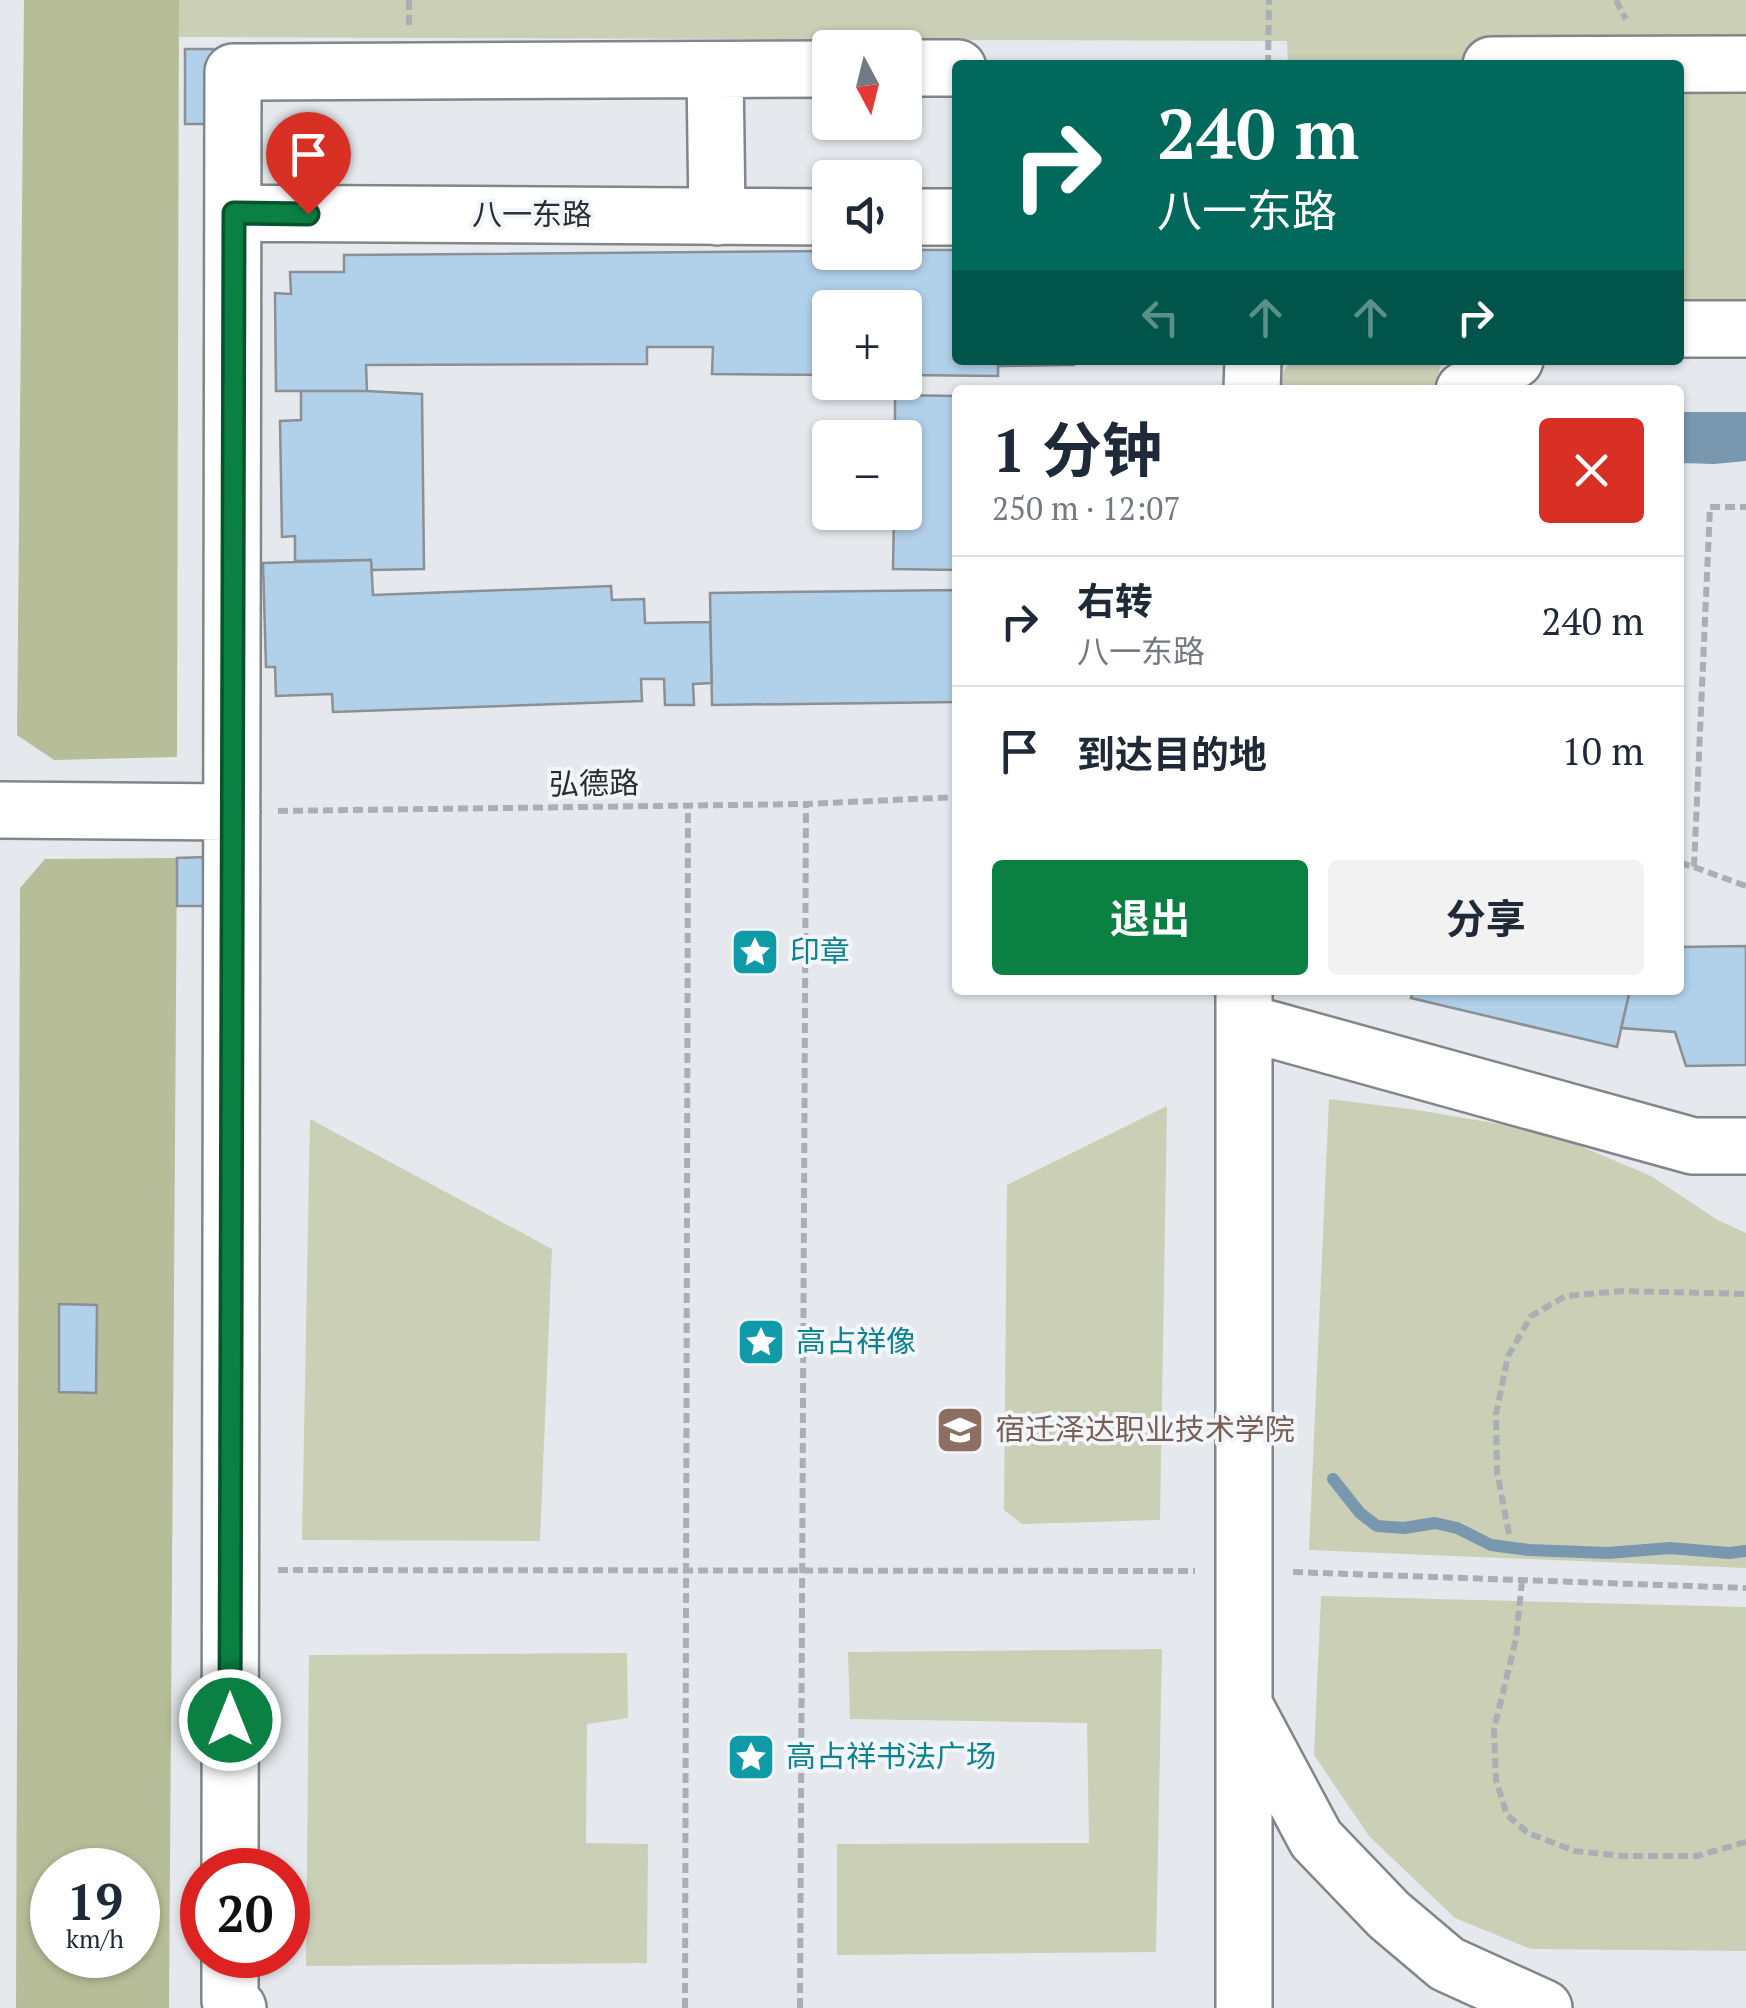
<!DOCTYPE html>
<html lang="zh">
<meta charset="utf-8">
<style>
body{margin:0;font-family:"PT Serif","Noto Sans SC",serif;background:#f2f2f3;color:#1f2937;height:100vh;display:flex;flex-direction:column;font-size:38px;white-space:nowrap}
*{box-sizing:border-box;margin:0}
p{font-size:32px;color:#747a83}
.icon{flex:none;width:55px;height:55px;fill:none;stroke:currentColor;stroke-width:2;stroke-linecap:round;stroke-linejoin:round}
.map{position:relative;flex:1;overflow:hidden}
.drawer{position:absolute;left:952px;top:385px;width:732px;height:610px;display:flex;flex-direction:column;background:#fff;border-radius:10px;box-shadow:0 2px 8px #0004}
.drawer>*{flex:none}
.guide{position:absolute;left:952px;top:60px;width:732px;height:305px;border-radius:10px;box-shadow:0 2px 8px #0004;background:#00695c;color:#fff;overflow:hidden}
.needle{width:65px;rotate:173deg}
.buttons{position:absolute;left:812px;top:30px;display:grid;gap:20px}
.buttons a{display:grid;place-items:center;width:110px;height:110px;border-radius:10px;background:#fff;box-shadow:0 2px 8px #0004;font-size:50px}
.speed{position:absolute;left:30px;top:1848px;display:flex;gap:20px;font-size:50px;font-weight:700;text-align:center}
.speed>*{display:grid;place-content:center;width:130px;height:130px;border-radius:50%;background:#fff;box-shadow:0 2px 8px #0004;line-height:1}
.speed small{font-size:25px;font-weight:400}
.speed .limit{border:15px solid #d22;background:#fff;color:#111}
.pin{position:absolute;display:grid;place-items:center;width:85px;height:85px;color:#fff;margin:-102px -42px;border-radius:50% 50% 50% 0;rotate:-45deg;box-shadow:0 0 10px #0007}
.pin .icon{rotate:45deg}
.me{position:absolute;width:110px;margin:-55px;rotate:0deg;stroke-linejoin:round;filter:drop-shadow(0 0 8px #0008)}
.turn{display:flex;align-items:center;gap:35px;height:210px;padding:0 40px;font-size:45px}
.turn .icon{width:130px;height:130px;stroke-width:2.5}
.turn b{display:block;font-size:70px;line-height:85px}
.lanes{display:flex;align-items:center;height:95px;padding:0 40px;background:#0003;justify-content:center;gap:50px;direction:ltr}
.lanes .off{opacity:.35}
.round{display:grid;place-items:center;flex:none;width:105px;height:105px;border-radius:10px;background:#f2f2f3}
.overview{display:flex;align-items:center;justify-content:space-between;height:170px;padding:0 40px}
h1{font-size:60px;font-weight:700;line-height:75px}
.primary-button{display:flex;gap:20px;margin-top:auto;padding:20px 40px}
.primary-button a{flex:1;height:115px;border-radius:10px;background:#0b8043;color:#fff;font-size:40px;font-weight:700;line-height:115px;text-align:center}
.primary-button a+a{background:#f2f2f3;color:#1f2937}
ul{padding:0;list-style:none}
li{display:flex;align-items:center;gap:30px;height:130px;padding:0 40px;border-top:2px solid #e0e1e3}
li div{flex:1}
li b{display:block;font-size:38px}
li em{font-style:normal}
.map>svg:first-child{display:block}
.green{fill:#cbcfb6}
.forest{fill:#b7bd98;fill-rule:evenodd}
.water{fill:#7998b0}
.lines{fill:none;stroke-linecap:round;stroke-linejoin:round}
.stream{stroke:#7998b0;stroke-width:12}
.building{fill:#b1d1eb;stroke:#8c8f93;stroke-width:2.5}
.minor-casing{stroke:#828689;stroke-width:60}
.path{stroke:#abaeb2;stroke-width:6;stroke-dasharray:10 5;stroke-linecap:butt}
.minor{stroke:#fff;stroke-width:55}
.route-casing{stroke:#07532c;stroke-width:25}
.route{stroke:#0b8043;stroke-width:18}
.labels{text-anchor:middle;stroke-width:8;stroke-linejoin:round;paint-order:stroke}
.street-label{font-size:30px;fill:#2c2d2f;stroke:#f2f6fa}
.culture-label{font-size:30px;fill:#0d838f;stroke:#f2f6fa;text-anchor:start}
.education-label{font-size:30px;fill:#785e54;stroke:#f2f6fa;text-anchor:start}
</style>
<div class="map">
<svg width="1746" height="2008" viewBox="0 0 1746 2008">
<rect width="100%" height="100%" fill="#e5e9ed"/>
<path class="green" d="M179,0H1746V313L1680,312V65H1288L1287,41L179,37Z
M1295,360H1439L1441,366L1435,384L1428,390H1279C1280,378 1284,366 1295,360Z
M1329,1099L1417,1110L1547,1132L1651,1176L1716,1219L1746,1233V1568L1309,1550Z
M1167,1106L1160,1520L1022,1524L1004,1510L1007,1185Z
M310,1119L552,1249L540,1541L302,1540Z
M1321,1596L1746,1607V1951L1531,1949L1455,1918L1369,1836L1314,1755Z
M1162,1649L1156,1952L837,1955V1844L1089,1843L1087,1723L850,1719L848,1652Z
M627,1653L628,1718L587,1724L586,1843L648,1844L647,1963L306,1966L309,1655Z"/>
<path class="forest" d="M24,0H179L177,757L54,760L17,735Z
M177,858L169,2008H16L20,888L45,859ZM52,1870H138V1955H52Z"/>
<path class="water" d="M1680,412H1746V461L1714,464L1680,463Z"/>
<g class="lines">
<path class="stream" d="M1333,1479L1360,1513L1377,1526L1404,1528L1435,1523L1457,1528L1491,1545L1529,1550L1608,1553L1670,1548L1729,1553L1746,1551"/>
</g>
<path class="building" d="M185,49H214L213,124H185Z
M905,250H958V360H1074V365L998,366V376L905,375V308H830V375L712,374L713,347H647V364L366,365L367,391H276L275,293L291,294L290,272H344V255L830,251V252H905Z
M301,391H367L422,394L424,569L372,570L371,560L295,561V536L282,537L280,421L301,420Z
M895,395L958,396V570L893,569L894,512H905V438H895Z
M371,560L373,595L611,586L612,600L644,599L645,623L710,622L712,683L693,684L694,705H665L664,679H641L642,701L333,712L332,694L276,696L275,667H266L263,563Z
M958,590V702L712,705L710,593Z
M204,857L205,906H177V858Z
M1746,946V1065L1686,1066L1675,1032L1621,1028L1630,990H1680V947Z
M1413,990H1630L1617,1047L1411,998Z
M59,1304L97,1305L96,1393L59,1392Z"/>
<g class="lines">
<g class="minor-casing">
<path id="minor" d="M1491,65L1746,64
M905,68H958
M715,70L717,217
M234,213L830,217
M905,217H958
M1680,329H1746
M1252,390L1253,360
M1464,390L1515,360
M0,810L232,812
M1244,1022L1693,1146H1746
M1248,1712L1316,1839L1389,1915L1447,1964L1544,2008
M230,1870L233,72L830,69
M230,1955V2000L238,2008
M1244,2008V990"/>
</g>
<path class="path" d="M409,0V25
M1616,0L1626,19
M1268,65L1269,0
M278,811L806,804L958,797
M1680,863L1694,867L1710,507H1746
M1694,867L1746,886
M1509,1534L1497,1472L1496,1414L1508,1356L1531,1316L1566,1296L1623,1291L1746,1294
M278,1570L1195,1571
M1293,1572L1746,1588
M1522,1581L1516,1639L1494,1729L1496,1780L1507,1815L1528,1833L1575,1851L1623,1856H1697L1746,1842
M685,2008L688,805
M800,2008L806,804"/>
<use href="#minor" class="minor"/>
</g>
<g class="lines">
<g class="route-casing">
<path id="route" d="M230,1720L234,213L308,214"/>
</g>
<use href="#route" class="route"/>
</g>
<defs>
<g id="sight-square" transform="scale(2.5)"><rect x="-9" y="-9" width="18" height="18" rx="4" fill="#0f9aa8" stroke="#f2f6fa"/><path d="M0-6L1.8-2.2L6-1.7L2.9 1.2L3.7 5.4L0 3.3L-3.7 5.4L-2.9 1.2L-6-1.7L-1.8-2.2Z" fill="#fff"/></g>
<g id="university-square" transform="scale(2.5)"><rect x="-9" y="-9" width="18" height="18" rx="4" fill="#8d6e63" stroke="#f2f6fa"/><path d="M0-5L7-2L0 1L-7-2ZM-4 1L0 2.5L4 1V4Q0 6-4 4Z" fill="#fff"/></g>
</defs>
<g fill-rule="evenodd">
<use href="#sight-square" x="755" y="952"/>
<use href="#sight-square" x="761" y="1342"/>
<use href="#university-square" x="960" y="1430"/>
<use href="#sight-square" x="751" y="1757"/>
</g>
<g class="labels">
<g class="street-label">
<text x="532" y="225">八一东路</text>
<text transform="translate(594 784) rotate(-1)" y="10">弘德路</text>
</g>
<g class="culture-label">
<text x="790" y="962">印章</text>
<text x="796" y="1352">高占祥像</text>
<text x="786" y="1767">高占祥书法广场</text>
</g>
<g class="education-label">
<text x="995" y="1440">宿迁泽达职业技术学院</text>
</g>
</g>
</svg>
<div class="buttons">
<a><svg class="needle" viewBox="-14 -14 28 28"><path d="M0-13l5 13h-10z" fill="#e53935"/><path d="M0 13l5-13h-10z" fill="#747a83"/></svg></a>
<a><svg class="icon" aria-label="sound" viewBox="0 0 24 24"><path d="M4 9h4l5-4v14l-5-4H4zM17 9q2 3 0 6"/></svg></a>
<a>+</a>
<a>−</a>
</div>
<div class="speed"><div>19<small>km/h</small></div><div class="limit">20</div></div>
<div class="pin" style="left:308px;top:214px;background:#d93025"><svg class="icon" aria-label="arrive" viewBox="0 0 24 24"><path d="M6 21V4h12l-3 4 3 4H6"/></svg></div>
<svg class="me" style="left:230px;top:1720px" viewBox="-20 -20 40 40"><circle r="17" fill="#0b8043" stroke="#fff" stroke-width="3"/><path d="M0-11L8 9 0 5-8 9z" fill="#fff"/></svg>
<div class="guide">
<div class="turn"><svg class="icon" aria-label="right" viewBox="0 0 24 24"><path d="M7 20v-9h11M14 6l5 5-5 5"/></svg><div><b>240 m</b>八一东路</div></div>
<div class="lanes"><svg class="icon off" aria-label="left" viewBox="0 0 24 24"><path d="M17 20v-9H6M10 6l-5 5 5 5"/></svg><svg class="icon off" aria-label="ahead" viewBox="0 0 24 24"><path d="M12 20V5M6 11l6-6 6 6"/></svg><svg class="icon off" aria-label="ahead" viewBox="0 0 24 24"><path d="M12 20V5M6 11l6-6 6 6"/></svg><svg class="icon" aria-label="right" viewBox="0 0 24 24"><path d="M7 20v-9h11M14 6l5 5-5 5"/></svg></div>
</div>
<section class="drawer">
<div class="overview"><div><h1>1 分钟</h1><p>250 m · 12:07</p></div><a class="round" style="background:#d93025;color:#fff"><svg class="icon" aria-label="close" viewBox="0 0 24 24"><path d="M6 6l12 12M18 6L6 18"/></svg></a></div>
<ul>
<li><svg class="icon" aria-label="right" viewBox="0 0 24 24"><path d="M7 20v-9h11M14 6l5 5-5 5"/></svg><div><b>右转</b><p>八一东路</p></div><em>240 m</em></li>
<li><svg class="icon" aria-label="arrive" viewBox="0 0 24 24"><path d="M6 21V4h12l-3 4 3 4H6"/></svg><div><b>到达目的地</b></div><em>10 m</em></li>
</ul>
<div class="primary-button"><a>退出</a><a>分享</a></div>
</section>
</div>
